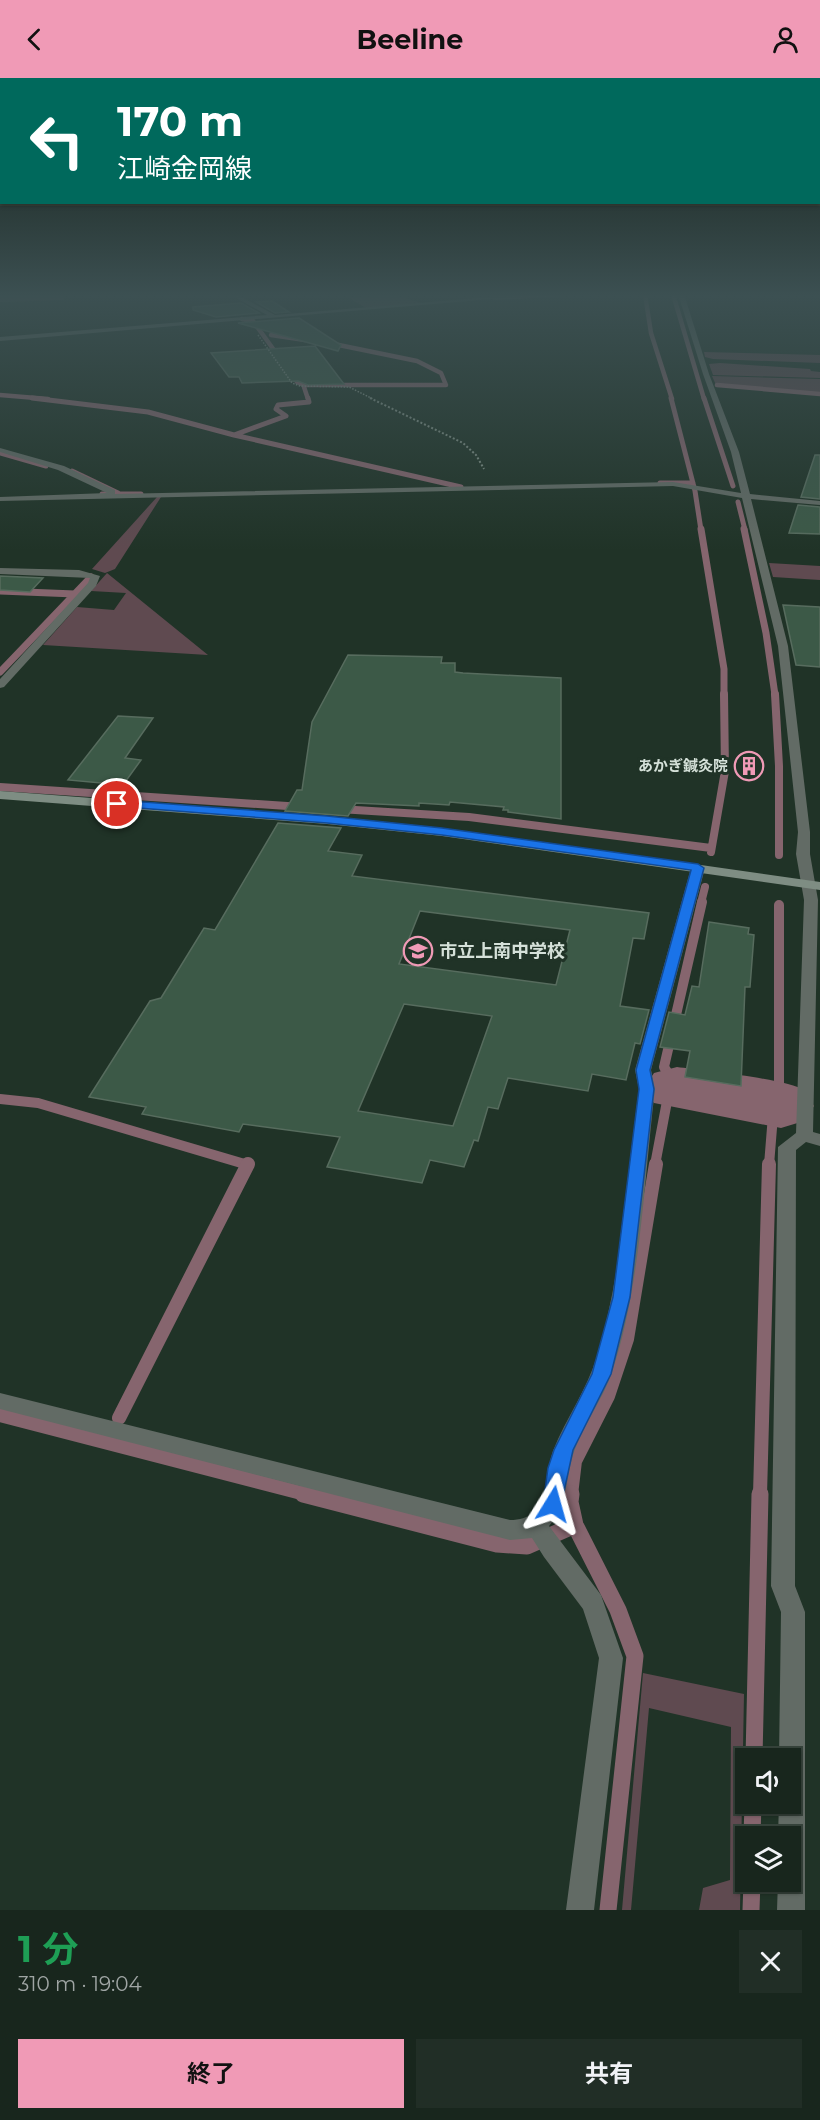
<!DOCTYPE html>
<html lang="ja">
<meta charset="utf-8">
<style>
body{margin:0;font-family:Montserrat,"Noto Sans JP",sans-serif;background:#212e26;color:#f1f3f6;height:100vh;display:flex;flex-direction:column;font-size:22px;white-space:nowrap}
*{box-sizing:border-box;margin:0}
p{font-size:20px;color:#9fa5a4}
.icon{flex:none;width:33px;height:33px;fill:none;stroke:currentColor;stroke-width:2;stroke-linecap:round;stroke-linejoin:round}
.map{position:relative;height:1832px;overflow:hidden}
.sheet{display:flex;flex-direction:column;background:#18261d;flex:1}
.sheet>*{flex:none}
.guide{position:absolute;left:0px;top:0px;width:820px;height:126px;box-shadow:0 2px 4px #0004,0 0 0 2px #36433b;background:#00695c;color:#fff;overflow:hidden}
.tools{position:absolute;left:735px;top:1670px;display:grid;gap:12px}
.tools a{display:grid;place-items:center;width:66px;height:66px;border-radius:0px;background:#18261d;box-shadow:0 2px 4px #0004,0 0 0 2px #36433b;font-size:30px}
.pin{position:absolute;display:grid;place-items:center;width:51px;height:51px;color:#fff;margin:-26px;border:3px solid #fff;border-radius:50%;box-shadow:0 2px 6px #0007}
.me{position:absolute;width:66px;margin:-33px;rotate:8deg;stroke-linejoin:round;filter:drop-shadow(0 0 4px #0008)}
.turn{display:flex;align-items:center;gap:21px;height:126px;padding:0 18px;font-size:27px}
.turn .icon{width:78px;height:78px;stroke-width:2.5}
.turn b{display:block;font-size:42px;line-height:51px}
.round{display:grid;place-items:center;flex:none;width:63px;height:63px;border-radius:0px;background:#212e26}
.headline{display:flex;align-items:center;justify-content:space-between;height:102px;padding:0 18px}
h1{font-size:36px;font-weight:700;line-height:45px;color:#1e9e55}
.primary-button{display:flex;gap:12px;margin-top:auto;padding:12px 18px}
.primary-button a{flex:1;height:69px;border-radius:0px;background:#f09ab6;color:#111;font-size:24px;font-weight:700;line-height:69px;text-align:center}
.primary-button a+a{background:#212e26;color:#f1f3f6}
header{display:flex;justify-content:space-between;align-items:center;height:78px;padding:0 18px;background:#f09ab6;color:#111;font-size:27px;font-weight:700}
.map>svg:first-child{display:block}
.green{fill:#5f4a50}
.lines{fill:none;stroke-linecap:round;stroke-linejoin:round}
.stream-far6{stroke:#86656e;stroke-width:4.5}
.stream-far5{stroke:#86656e;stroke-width:5}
.stream-far4{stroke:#86656e;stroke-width:7}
.stream-far3{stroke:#86656e;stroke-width:8}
.stream-far2{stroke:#86656e;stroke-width:10}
.stream-far1{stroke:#86656e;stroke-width:14}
.stream{stroke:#86656e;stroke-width:17}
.river{fill:#86656e;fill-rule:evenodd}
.building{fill:#3c5947;stroke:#576c5e;stroke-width:1.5;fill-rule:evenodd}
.path-far1{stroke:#808f85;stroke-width:1.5;stroke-dasharray:1.5 1.5;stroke-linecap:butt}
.path{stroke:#808f85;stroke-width:2;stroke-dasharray:2 2;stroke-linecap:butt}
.street{fill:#626b65;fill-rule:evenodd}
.secondary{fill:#7e8d83;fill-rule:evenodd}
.route{fill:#1a73e8;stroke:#114b97;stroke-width:1.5}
.labels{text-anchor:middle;stroke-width:6;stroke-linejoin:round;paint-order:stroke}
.far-poi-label{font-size:15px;font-weight:bold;fill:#d5e1d9;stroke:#203327;text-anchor:end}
.poi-label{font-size:18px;font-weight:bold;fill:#d5e1d9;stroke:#203327;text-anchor:start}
</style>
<header><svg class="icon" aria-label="back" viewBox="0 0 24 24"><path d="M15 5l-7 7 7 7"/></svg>Beeline<svg class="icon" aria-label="person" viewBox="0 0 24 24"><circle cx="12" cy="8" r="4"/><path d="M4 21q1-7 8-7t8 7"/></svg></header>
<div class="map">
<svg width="820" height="1832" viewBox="0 0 820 1832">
<rect width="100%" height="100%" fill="#203327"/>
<path class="green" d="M35,216H63L64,222L0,224V218Z
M394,217L422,225L366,230L349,220Z
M704,274L820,277V285L713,281L705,279Z
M720,285L810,291L811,293L820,294V300L713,297L709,286Z
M712,298L820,301V315L716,307Z
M157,419H161L115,491L105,495L92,491Z
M769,485L820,488V502L773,499Z
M107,495L208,577L43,567L77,529L114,532L126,515L91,513Z
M643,1595L744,1616L740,1832H699L703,1810L730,1802L731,1649L649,1630L631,1832H622Z"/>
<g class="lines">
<path class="stream-far6" d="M645,216L651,255L672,321
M673,216L704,321
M495,220L560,216
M242,241L253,243L297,304L304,307
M271,257L305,262
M303,307H446L441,295L417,283L329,265
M717,307L820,316
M304,309L308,321
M0,317L48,321"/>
<path class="stream-far5" d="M32,320L148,334L234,357
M308,320L309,324L278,327L276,331L286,338L234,357L461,409
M671,320L695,413L701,452
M704,320L733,408
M0,375L46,388
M72,393L118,415
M660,405H693
M102,416H141
M738,424L745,452"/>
<path class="stream-far4" d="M701,451L724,591V617
M744,451L766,555L775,617
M0,513L75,516
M0,594L91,499"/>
<path class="stream-far3" d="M775,616L779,688V777
M0,709L302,729
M339,731L469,739L711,770
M711,774L725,693L724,616
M701,825L705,809"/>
<path class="stream-far2" d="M0,1021L38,1025L248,1087
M655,1087L668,1018L677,1010L664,989L702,824
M769,1087L774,1025L779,1010V827"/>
<path class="stream-far1" d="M0,1337L309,1417
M119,1340L248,1086
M571,1417L575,1383L608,1318L627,1261L656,1086
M760,1417L769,1086"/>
<path class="stream" d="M303,1416L497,1466L527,1468L575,1447
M571,1416L570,1424L575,1447L618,1532L635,1578L608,1832
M754,1680L760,1416
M752,1758L753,1725
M751,1832L752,1803"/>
<path class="river" d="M677,989C700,992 788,1001 804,1012C808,1015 811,1023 814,1028L804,1043L781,1050L654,1025L644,1010L654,995Z"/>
</g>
<path class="building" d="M272,223L289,234L275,235L256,224Z
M241,225L259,235L216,239L193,232V229Z
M299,240L341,267L338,273L238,245Z
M315,268L344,306L308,307L298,303L242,305L239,299H229L211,275Z
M815,377H820V421L801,419Z
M798,427L820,429V456L789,455Z
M0,498L43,500L30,514L0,512Z
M783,527L820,529V589L796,587Z
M348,577L442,579L441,585H455V594L463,595L561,600V741L508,734V732H503L504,729L450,724L449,727L419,725V728L356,725L348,738L285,733L297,712H302L312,644Z
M118,638L153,640L125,680L141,682L123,707L68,702Z
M278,745L341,750L328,773L362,777L352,798L649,835L644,861L633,860L620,928L649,932L640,966L635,965L626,1002L592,996L588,1013L508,1000L498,1031L488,1029L478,1063L474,1062L464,1089L430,1082L422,1105L327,1089L340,1059L243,1046L239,1054L142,1036L146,1029L89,1019L150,923L161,920L204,850L215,852ZM420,833L570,852L556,907L399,886ZM404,926L492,938L453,1048L358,1033Z
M709,844L749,850L748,856L754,857L750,909H745L741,1008L685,999L690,973L660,969L669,934L685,937L692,908L699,909Z"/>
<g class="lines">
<path class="path-far1" d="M258,257L292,305L300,308L349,309L373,321"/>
<path class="path" d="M370,320L463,365L476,377L484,391"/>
<path class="street" d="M229,216H236L275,237L525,216H550L0,263V259L267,237Z
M678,216H684L709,296L739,374L750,416L820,423V427L751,421L788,568L810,754V776L818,822L813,1054L820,1056V1068L806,1064L796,1072L795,1508L805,1534V1832H777L778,1803H790V1758H778L779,1725H790V1680H779L781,1534L771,1508L778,1069L796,1055L804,822L796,776L798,754L778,568L742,420L673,408L0,423V419L107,415L58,392L0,374V370L64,388L115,412V416L673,404L741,415L731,374L703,296Z
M0,490L79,492L100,498L96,508L4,609L0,610V601L88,505L90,500L0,496Z
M698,786L705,790L651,992L655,1011C644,1101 641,1208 612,1294C603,1321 585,1344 575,1371C565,1397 569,1427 549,1448L601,1517L623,1580L594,1832H566L599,1580L583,1531L544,1479L532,1460L510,1462L0,1331V1315L510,1442C551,1442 543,1401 553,1373C566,1340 587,1312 597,1278C623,1193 627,1098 639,1011L635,992L691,790Z"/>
<path class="secondary" d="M0,713L327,738L442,750L820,804V812L442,758L327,746L0,721Z"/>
</g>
<linearGradient id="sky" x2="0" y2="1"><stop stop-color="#121c15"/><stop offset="0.46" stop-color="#3c5052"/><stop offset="1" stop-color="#3c5052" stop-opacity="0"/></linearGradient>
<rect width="820" height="473" fill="url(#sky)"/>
<path class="route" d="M117,722L327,738L442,750L698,786L704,790L650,992L654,1011L630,1219L611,1296L573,1372L560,1432L553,1435L546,1432L543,1426L548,1390L554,1372L592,1296L613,1219L639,1011L636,992L691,792L442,757L327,745L113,728V723Z"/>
<defs>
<g id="building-ring" transform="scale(1.5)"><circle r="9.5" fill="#203327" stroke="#f09ab6" stroke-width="1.5"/><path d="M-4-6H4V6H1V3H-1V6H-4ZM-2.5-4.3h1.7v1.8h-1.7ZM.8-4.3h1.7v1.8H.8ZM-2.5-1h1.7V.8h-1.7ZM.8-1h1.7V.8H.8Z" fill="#f09ab6"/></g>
<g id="school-ring" transform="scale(1.5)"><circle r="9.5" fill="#203327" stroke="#f09ab6" stroke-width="1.5"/><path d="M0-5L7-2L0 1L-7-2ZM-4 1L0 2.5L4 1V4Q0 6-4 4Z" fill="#f09ab6"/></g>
</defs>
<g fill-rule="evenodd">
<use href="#building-ring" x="749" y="688"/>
<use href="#school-ring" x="418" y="873"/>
</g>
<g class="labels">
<g class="far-poi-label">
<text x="728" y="693">あかぎ鍼灸院</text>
</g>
<g class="poi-label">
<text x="439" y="879">市立上南中学校</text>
</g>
</g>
</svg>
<div class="tools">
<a><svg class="icon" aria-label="sound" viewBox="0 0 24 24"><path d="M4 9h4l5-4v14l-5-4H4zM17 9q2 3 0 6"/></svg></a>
<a><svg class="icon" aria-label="layers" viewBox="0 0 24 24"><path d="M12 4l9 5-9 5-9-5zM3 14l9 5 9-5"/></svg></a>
</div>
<div class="pin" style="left:117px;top:726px;background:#d93025"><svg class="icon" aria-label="arrive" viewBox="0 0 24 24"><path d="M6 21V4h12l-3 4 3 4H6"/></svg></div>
<svg class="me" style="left:553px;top:1426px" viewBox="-20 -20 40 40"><path d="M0-17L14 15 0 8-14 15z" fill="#1a73e8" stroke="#fff" stroke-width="4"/></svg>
<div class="guide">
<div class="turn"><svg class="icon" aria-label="left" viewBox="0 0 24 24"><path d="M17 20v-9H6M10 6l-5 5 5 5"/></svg><div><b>170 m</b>江崎金岡線</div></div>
</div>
</div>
<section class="sheet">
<div class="headline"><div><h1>1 分</h1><p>310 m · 19:04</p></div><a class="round"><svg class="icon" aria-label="close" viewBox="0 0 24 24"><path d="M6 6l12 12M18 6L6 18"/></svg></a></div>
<div class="primary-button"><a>終了</a><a>共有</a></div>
</section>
